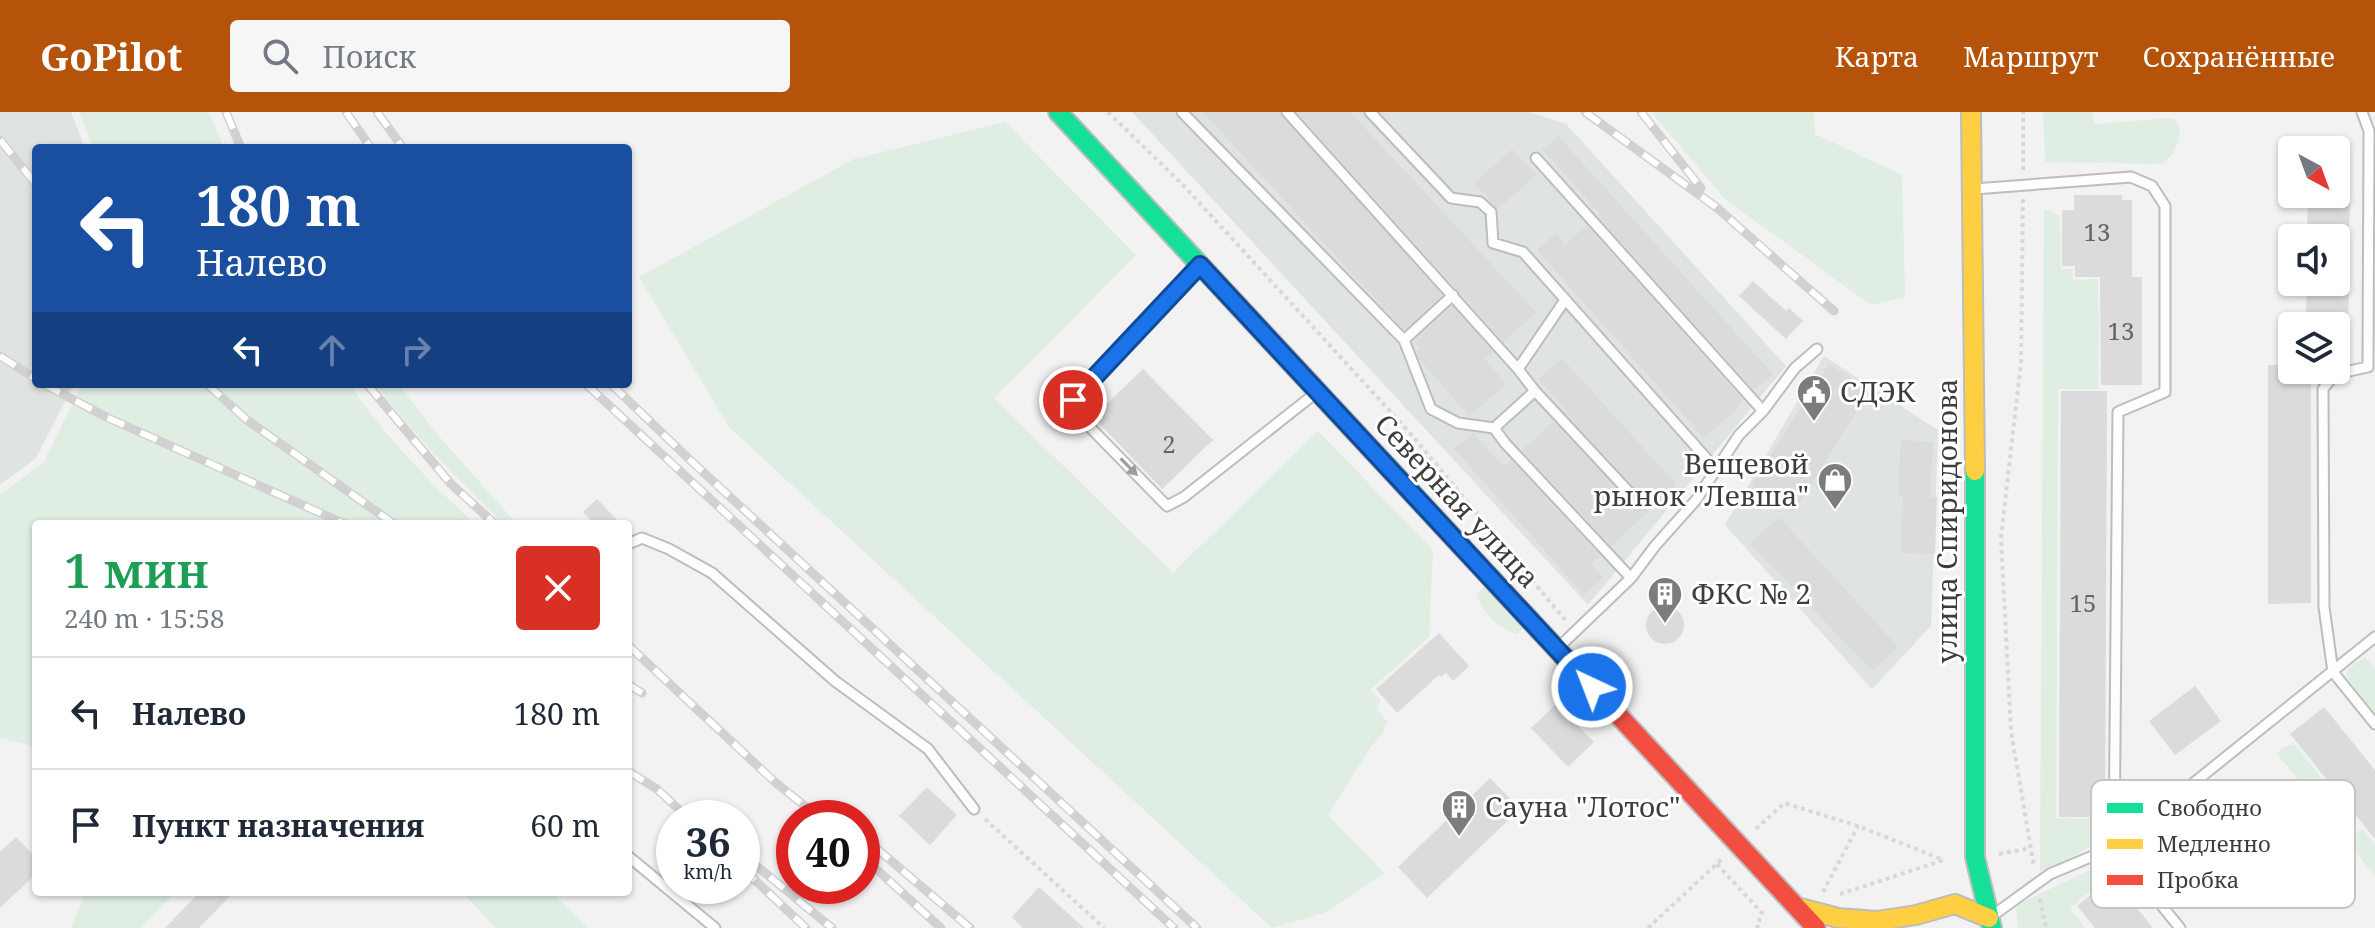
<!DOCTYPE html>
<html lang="ru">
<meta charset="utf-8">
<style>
body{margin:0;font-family:"Noto Serif",serif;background:#f6f6f7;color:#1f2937;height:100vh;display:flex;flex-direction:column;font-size:30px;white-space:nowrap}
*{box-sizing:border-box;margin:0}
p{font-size:26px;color:#747a83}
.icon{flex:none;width:44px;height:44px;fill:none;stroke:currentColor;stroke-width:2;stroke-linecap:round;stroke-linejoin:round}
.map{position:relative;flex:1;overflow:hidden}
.sheet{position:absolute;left:32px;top:408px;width:600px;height:376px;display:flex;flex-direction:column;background:#fff;border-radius:8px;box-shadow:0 2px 6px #0004}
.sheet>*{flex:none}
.banner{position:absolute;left:32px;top:32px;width:600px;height:244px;border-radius:8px;box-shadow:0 2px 6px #0004;background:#1a4fa0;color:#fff;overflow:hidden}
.needle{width:52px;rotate:139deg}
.controls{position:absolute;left:2278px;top:24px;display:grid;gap:16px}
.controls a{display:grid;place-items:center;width:72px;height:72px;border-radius:8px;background:#fff;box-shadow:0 2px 6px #0004;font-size:40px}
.speed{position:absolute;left:656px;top:688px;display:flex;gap:16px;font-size:40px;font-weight:700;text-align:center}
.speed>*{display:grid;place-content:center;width:104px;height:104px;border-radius:50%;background:#fff;box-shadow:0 2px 6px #0004;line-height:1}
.speed small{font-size:20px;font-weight:400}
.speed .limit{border:12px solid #d22;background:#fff;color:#111}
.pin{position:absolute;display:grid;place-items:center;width:68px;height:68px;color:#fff;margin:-34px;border:4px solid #fff;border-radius:50%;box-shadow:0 2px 8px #0007}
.me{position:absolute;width:88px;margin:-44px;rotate:317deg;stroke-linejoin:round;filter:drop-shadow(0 0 6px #0008)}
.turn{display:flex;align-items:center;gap:28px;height:168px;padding:0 32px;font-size:36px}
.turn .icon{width:104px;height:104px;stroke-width:2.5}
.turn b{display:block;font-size:56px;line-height:68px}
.lanes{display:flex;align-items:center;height:76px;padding:0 32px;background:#0003;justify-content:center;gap:40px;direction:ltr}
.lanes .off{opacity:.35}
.round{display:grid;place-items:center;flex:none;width:84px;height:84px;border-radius:8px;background:#f6f6f7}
.overview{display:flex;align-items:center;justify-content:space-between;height:136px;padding:0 32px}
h1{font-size:48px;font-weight:600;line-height:60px;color:#1e9e55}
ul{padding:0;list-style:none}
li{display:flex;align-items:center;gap:24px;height:112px;padding:0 32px;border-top:2px solid #e0e1e3}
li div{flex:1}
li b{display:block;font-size:30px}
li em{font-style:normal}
header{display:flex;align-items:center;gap:48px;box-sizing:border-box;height:112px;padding:0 40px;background:#b45309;color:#fff}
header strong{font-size:38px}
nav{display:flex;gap:44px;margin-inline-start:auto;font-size:28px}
.search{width:560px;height:72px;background:#f6f6f7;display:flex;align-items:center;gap:20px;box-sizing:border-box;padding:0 28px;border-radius:8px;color:#747a83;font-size:30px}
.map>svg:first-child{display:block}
.built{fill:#dfe4e0}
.green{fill:#dfede3}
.building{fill:#dadbda}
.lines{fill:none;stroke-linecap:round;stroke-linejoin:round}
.lane-casing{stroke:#bcbdbc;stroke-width:13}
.fast-casing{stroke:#bcbdbc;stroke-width:22}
.slow-casing{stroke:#bcbdbc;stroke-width:22}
.jam-casing{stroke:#bcbdbc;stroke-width:22}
.path{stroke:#d7d8d7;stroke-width:4;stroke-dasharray:4 4;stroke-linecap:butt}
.lane{stroke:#fdfdfd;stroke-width:9}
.fast{stroke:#16e098;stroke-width:18}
.slow{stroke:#ffcf43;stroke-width:18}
.jam{stroke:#f24e42;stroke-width:18}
.rail-casing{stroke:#d1d1d1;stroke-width:9}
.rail{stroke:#fff;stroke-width:6;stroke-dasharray:18;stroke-linecap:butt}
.oneway{fill:#9c9d9c}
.route-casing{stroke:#114b97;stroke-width:20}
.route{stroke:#1a73e8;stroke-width:14}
.labels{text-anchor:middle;stroke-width:6;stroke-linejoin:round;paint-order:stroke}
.number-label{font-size:24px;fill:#646464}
.poi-label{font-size:28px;fill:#3c3d3c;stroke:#fff;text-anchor:start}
.street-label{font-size:28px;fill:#3c3d3c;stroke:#fff}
.key{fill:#fff;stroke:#c4c5c4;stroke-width:2}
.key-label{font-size:22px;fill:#3c3d3c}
</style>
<header>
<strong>GoPilot</strong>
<div class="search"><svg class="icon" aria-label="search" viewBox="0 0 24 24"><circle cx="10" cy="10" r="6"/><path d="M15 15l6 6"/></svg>Поиск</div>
<nav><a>Карта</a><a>Маршрут</a><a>Сохранённые</a></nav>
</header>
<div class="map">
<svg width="2375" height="816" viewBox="0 0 2375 816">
<rect width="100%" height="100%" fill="#f1f2f1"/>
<path class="built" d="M0,0H71L85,36H36V272H74L36,346L0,373Z
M1132,0H1529L1566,12L1786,254L1588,493Z
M1824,244L1938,318L1931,514L1872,577L1725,413Z"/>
<path class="green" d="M79,0H209L224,36H93Z
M1651,0H1814L1815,22L1902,63L1905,185L1871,193L1725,87Z
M2043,0H2093L2094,12L2173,6L2180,15C2179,32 2176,42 2162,52L2045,50Z
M1005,10L1136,143L994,286L1173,461L1318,319L1433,438L1429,525L1370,578L1380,588L1377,598L1387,609L1383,621L1370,636L1328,703L1384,761L1327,800L1272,816L729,315L639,165L854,47Z
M2044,97L2060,104L2061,157H2073V168L2098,167L2099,277H2058L2056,706L2098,707L2099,729L2071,746L2040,759Z
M82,272H349C384,323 429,370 475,412H36V640L29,633L0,626V383L44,350Z
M375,272H398L436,321L517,412H504C457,368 415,323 375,272Z
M1485,475L1524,516L1516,522C1498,516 1480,499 1477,481Z
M2365,545L2375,556V603L2346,564L2348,557Z
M2294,632L2328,674L2313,685L2277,642L2281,636Z
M2333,681L2357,711L2342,724L2320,692Z
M2362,716L2375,732V764L2347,729Z
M2095,756L2103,768L2070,797L2085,816H2018L2016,793Z
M86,780H176L141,816H71Z
M462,780H551L588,816H496Z"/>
<path class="building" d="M1203,0H1280L1442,183L1404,218Z
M1297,0H1350L1536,200L1504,230Z
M1558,24L1773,262L1754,278L1598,104L1600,102L1543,38Z
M1512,37L1536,63L1498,97L1474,71Z
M2308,82H2350L2349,126H2307Z
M2074,83H2122V88H2132V165H2142V273H2101L2100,165H2075V154H2062V98H2074Z
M1587,114L1743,288L1737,294L1738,296L1704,326L1537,138L1556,121L1565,132Z
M1753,169L1786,199L1789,196L1803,209L1786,227L1739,184Z
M2307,170H2349L2348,214H2306Z
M1452,194L1493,240L1485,247L1506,272L1469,304L1419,247L1416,239L1420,236L1414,229Z
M1562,246L1677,373L1611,434L1522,338L1553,310L1624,385L1630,387L1636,383L1634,375L1564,299L1566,298L1538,267Z
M1829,252L1870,278L1793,401L1751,374Z
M2268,253H2292V258H2311V491L2268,492Z
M1143,257L1213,328L1162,377L1093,305Z
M2061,279H2107L2105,705H2059Z
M1473,321L1503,354L1511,348L1600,444L1591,452L1603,466L1584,483L1454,337Z
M1901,328L1933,330L1930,385H1937L1935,442L1901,441L1903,384L1898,383Z
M597,387L621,412H595L583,400Z
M1779,405L1898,535L1872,559L1750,431Z
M1646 513a19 19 0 1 1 38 0a19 19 0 1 1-38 0Z
M1439,521L1469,554L1453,569L1446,561L1441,565L1439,563L1397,601L1376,577Z
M2195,574L2221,609L2175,643L2149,609Z
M1556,592L1594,630L1568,655L1531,616Z
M2324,595L2375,658V727L2290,622Z
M1490,666L1520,697L1427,786L1398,755Z
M927,675L957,703L930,733L899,704Z
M16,725L36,746V762L0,796V740Z
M2112,765L2153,816H2095L2077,794Z
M1039,775L1084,816H1023L1012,805Z
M200,780H234L199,816H165Z"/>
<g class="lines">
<g class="lane-casing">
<path id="lane" d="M1182,0L1404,228L1431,297L1458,311L1494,316L1505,331L1631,466
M1287,0L1518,257
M1370,0L1451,86L1480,90L1491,100L1493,131L1523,140L1715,356
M2362,0L2369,19L2368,255L2335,262L2323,277L2324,495L2333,560L2375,612
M1536,46L1763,299
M1974,77L2131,65L2152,74L2165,94V280L2118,300L2114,735L2180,816
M1198,155L1073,288L1077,302L1167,394L1184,385L1317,280
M1565,188L1518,257L1535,279L1629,380
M1404,228L1453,183
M1494,316L1535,279
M628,432L642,426L669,437L712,461L835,569L928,637L974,697
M1559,535L1631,466L1655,434L1696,388L1739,323L1763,299L1795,256L1817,237
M628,744L715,816
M1992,804L2050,762L2114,735L2375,525"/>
</g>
<g class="fast-casing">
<path id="fast" d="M1058,0L1462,435
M1975,359V745L1992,816"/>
</g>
<g class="slow-casing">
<path id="slow" d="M1971,0L1975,359
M1800,796L1838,806L1877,809L1916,803L1955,792L1989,806"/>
</g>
<g class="jam-casing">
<path id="jam" d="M1462,435L1816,816"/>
</g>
<path class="path" d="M1108,0L1184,74L1410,321L1565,508
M2023,58V0
M2023,87L2021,250L2001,425L2011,619L2034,755
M985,707L1104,816
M1756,717L1784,691L1858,714L1944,748
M1999,742L2030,736
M1717,752L1762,801L1757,814L1759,816
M1823,780L1858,714
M1840,782L1944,748
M2040,787L2046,816
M1648,816L1722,747"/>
<use href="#lane" class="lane"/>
<use href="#fast" class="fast"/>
<use href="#slow" class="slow"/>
<use href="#jam" class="jam"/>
<g class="rail-casing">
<path id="rail" d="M226,0L241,36
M346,0L371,36
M377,0L403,36
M1585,0L1716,95L1834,199
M1641,0L1701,76
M0,28L36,72
M0,244L36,267
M44,272L106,305L345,412
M207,272L247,308L394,412
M367,272L451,372L495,412
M586,272L1174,816
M611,272L688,346L1197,816
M628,533L776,671L820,706
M628,572L642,581
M628,659L657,677L688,706
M875,735L970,816
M742,742L832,816
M862,744L941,816
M742,756L806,816"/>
</g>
<use href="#rail" class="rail"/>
</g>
<defs><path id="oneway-solid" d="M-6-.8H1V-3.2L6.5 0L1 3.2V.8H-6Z" transform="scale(2)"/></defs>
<use class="oneway" href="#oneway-solid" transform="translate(1129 355) rotate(46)"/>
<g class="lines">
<g class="route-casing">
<path id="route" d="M1073,288L1200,153L1592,575"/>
</g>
<use href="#route" class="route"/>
</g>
<defs>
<g id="civic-pin" transform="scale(1.8)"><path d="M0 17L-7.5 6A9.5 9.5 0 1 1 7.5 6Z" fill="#7b7c7b" stroke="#fff"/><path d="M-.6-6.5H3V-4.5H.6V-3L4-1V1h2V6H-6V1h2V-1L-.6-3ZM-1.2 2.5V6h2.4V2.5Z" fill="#fff"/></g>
<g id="shop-pin" transform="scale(1.8)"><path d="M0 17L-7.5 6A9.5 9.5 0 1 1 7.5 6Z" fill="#7b7c7b" stroke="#fff"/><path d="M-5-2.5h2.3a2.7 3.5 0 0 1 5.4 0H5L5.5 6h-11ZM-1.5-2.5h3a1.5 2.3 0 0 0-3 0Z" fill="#fff"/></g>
<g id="building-pin" transform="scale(1.8)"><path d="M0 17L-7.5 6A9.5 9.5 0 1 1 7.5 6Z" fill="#7b7c7b" stroke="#fff"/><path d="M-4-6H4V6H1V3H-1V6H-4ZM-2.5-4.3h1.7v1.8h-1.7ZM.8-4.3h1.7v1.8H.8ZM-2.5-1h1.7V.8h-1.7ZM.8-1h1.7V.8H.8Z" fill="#fff"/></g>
</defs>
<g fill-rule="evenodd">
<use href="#civic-pin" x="1814" y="280"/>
<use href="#shop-pin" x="1835" y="368"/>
<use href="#building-pin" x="1665" y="482"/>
<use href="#building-pin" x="1459" y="695"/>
</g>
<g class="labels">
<g class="number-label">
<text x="2097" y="129">13</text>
<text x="2121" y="228">13</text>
<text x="1169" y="341">2</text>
<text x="2083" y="500">15</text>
</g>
<g class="poi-label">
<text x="1840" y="290">СДЭК</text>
<text x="1809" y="362" text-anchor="end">Вещевой<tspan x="1809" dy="32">рынок "Левша"</tspan></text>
<text x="1691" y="492">ФКС № 2</text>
<text x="1485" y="705">Сауна "Лотос"</text>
</g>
<g class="street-label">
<text transform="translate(1457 389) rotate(47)" y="10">Северная улица</text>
<text transform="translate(1947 409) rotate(-90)" y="10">улица Спиридонова</text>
</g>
</g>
<rect x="2091" y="668" width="264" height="128" rx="12" class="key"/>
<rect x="2107" y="691" width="36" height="10" fill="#16e098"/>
<rect x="2107" y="727" width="36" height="10" fill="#ffcf43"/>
<rect x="2107" y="763" width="36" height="10" fill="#f24e42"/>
<g class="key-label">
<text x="2157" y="704">Свободно</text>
<text x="2157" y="740">Медленно</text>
<text x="2157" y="776">Пробка</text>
</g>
</svg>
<div class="controls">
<a><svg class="needle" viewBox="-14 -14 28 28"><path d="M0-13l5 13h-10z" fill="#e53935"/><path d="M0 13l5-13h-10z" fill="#747a83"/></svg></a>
<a><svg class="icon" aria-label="sound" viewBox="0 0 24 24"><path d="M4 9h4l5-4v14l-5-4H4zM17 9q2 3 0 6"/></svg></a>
<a><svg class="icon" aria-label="layers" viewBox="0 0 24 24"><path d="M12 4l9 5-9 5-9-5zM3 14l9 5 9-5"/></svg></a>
</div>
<div class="speed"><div>36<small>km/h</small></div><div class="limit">40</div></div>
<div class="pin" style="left:1073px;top:288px;background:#d93025"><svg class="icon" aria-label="arrive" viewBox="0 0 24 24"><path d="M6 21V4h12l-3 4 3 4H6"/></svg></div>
<svg class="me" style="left:1592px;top:575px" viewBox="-20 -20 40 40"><circle r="17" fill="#1a73e8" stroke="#fff" stroke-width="3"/><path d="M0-11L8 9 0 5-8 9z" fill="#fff"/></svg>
<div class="banner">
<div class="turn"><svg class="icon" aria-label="left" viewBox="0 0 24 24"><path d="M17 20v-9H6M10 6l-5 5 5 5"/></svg><div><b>180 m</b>Налево</div></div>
<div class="lanes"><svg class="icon" aria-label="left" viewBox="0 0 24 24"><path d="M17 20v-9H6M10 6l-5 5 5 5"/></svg><svg class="icon off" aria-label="ahead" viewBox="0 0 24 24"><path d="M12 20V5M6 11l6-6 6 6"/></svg><svg class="icon off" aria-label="right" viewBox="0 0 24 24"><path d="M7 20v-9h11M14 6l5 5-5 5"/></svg></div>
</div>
<section class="sheet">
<div class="overview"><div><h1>1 мин</h1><p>240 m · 15:58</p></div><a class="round" style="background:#d93025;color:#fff"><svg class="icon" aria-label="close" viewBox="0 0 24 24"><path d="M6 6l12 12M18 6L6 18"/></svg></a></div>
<ul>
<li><svg class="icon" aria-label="left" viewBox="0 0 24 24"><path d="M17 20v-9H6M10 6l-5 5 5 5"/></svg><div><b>Налево</b></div><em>180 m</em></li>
<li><svg class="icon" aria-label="arrive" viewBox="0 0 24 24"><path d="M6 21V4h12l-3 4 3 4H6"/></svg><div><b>Пункт назначения</b></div><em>60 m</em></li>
</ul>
</section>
</div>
